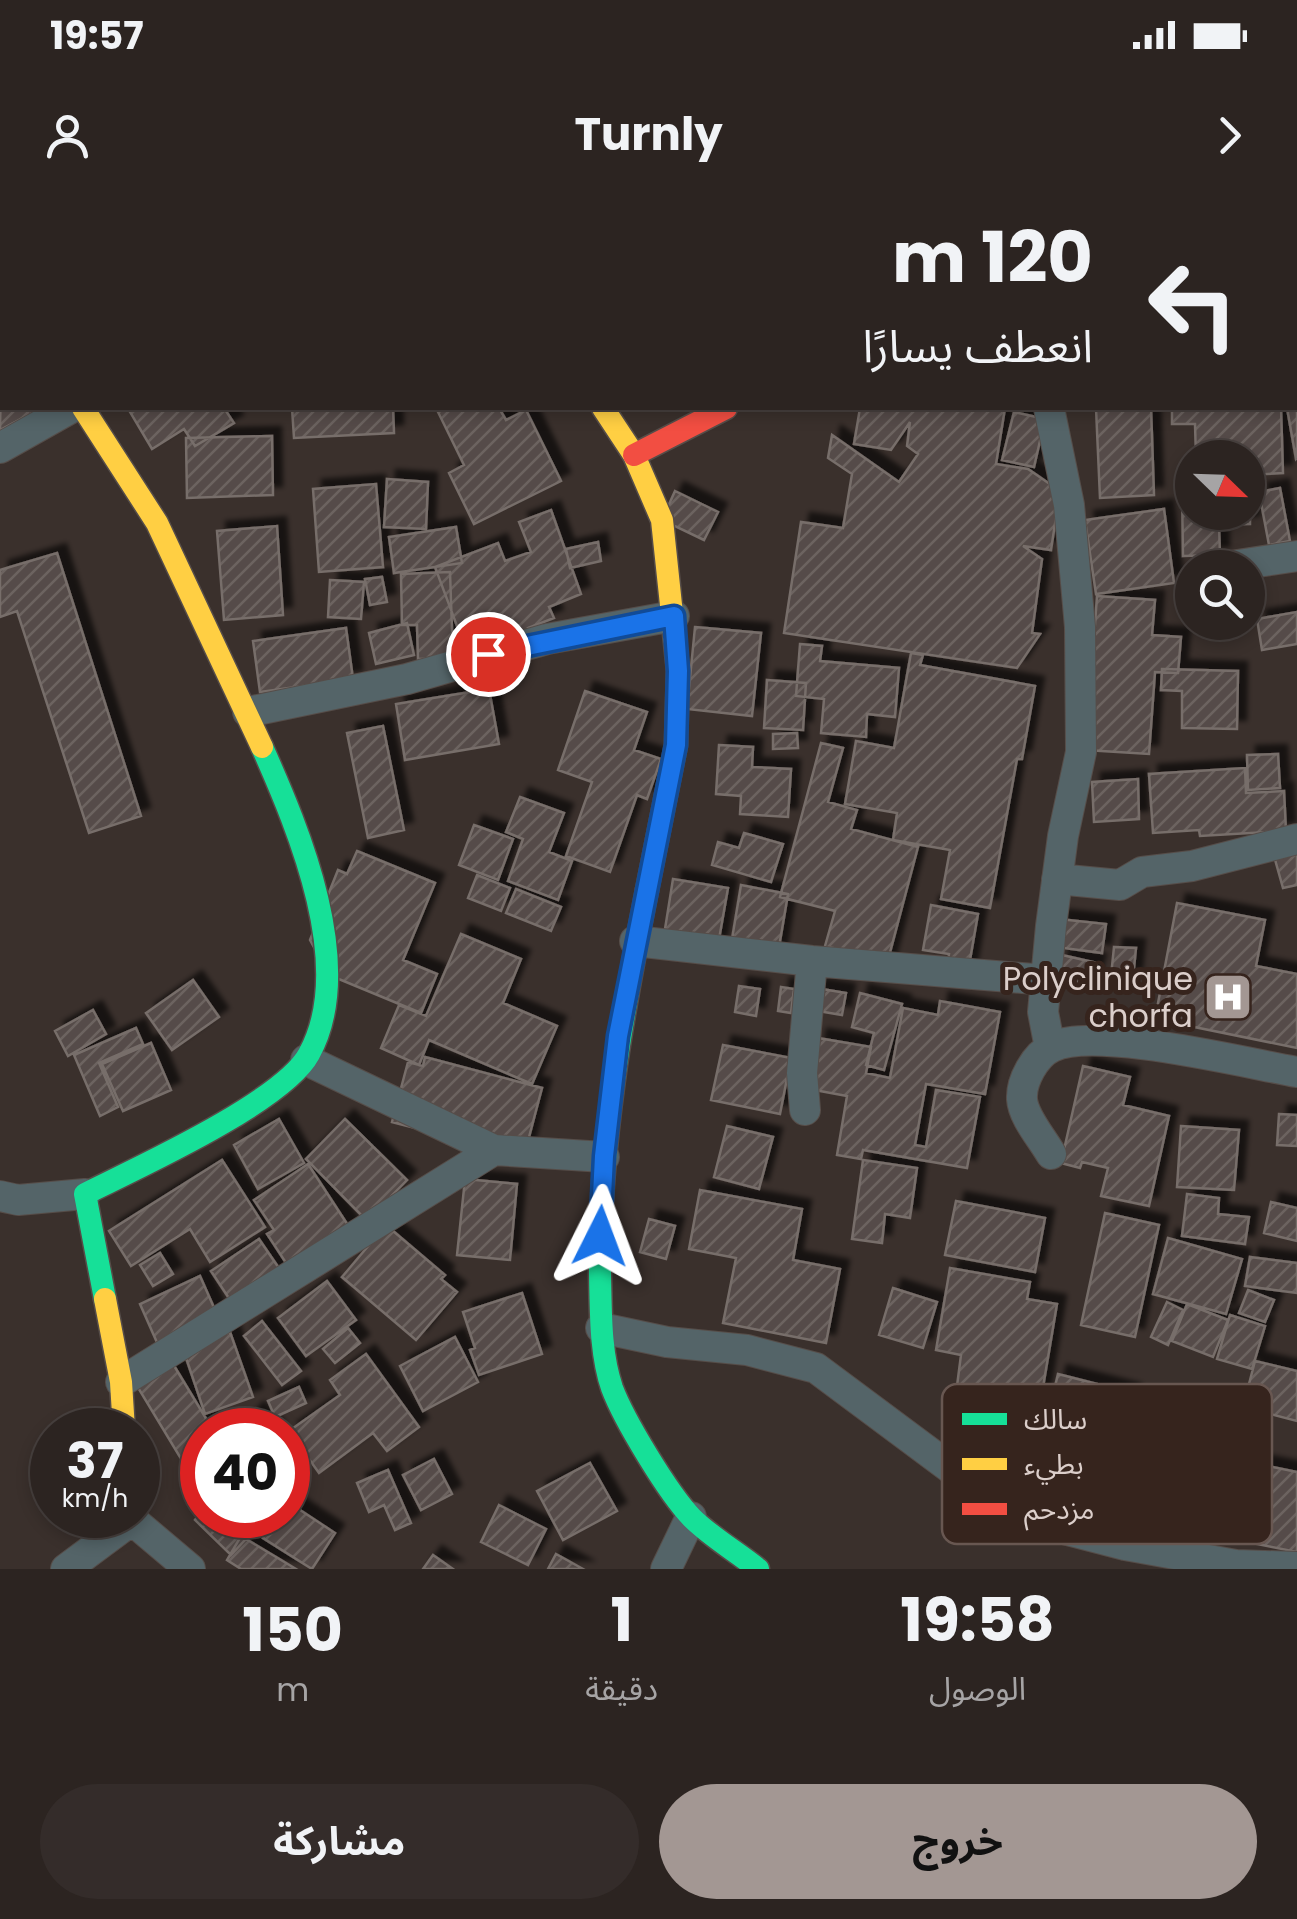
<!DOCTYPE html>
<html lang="ar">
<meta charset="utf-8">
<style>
body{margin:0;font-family:Poppins,"Noto Sans Arabic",sans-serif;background:#342c2a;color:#f1f3f6;direction:rtl;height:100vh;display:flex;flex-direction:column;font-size:38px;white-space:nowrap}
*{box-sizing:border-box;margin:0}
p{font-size:32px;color:#a6a4a5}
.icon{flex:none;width:55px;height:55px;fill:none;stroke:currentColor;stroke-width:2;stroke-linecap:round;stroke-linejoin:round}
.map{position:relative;height:1369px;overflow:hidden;direction:ltr}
.details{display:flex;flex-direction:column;background:#2c2421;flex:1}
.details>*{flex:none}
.top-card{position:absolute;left:0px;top:0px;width:1298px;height:210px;box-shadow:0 5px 15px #0003,0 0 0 2px #48413f;direction:rtl;background:#2c2421;color:#f1f3f6;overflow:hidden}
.needle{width:65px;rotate:113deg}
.tools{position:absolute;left:1175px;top:240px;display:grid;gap:20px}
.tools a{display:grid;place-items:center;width:90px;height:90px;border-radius:50%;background:#2c2421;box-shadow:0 5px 15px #0003,0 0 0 2px #48413f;font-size:50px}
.speed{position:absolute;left:30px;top:1208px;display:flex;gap:20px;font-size:50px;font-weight:700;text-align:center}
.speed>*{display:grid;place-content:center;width:130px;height:130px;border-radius:50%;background:#2c2421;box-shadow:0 5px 15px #0003,0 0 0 2px #48413f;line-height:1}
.speed small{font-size:25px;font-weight:400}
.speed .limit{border:15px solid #d22;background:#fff;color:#111}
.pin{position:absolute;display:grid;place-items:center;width:85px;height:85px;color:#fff;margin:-42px;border:5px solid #fff;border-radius:50%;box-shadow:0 2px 10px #0007}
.me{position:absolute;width:110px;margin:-55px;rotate:3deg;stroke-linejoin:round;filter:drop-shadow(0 0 8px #0008)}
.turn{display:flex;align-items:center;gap:35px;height:210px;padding:0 40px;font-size:45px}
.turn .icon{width:130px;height:130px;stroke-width:2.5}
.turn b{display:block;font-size:70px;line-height:85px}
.eta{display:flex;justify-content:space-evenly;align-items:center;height:170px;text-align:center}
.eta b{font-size:60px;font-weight:700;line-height:70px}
.action{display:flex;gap:20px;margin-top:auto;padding:20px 40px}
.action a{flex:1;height:115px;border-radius:60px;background:#a39793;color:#111;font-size:40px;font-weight:700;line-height:115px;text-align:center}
.action a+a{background:#342c2a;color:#f1f3f6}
.status{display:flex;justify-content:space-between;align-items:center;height:70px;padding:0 50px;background:#2c2421;direction:ltr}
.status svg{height:28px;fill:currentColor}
header{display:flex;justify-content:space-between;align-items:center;height:130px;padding:0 40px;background:#2c2421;font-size:45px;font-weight:700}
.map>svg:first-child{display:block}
.building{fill:url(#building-hatch);stroke:#776e6a;stroke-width:2.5;filter:url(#shadow)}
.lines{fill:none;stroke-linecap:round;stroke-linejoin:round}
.street-casing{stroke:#564d49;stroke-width:32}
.fast-casing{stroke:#564d49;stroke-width:25}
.slow-casing{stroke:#564d49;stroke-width:25}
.jam-casing{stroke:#564d49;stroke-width:25}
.street{stroke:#546468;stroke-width:30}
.fast{stroke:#16e098;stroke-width:22}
.slow{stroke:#ffcf43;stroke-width:22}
.jam{stroke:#f24e42;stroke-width:22}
.route-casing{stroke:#114b97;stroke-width:25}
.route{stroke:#1a73e8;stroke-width:18}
.labels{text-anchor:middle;stroke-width:10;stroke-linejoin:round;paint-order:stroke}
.poi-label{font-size:32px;fill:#dbceca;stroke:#36241d;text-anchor:end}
.key{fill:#36241d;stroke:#685751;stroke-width:2.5}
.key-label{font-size:28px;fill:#dbceca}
</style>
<div class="status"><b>19:57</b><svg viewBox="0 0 49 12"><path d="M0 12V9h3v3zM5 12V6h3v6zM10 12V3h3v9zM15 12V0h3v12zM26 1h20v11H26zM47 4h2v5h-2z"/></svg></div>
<header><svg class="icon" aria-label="forward" viewBox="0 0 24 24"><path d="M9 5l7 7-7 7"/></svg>Turnly<svg class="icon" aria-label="person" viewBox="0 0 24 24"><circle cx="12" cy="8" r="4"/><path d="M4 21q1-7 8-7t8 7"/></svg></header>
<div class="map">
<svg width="1297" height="1369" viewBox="0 0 1297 1369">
<defs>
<pattern id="building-hatch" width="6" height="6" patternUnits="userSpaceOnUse" patternTransform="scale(2.5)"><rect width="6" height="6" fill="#544b48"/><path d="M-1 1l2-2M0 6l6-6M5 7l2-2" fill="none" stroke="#6c6461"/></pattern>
<filter id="shadow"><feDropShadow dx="9" dy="-9" stdDeviation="2.5" flood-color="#0009"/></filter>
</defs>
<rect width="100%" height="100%" fill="#3a302c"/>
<path class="building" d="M473,0H570L572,1L471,2Z
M1013,0H1114V1L1014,2Z
M1212,0H1297V106L1295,2H1192Z
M2,123V208H41L0,230Z
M1297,169V258L1296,259L1287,208H1295Z
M136,208H224L234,223L195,246L184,229L152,249L130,212Z
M292,208H393L394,233L294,238Z
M448,208H499L506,220L526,210L561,281L474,324L449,273L464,265L438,212Z
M860,208H1005L996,264L1028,269L1060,291L1051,350L1023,346L1042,359L1032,433L1040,434L1017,468L784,433L801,322L843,328L852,274L828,258L832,235L899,282L918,254L907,246L910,222L891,250L854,244Z
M1096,208H1151L1154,295L1100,298Z
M1172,208H1281L1283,273L1248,275V258H1196L1195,224H1172Z
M1014,212L1045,219L1034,267L1002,260Z
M272,236L273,295L187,298L186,238Z
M387,279L428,282L426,329L384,327Z
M376,284L383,367L319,372L313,289Z
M1250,288V324L1219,325L1220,355L1183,356L1182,290H1192V312H1248Z
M1280,288L1290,341L1269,345L1259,292Z
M675,291L718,312L704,340L662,320Z
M1164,309L1174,383L1096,394L1085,320Z
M551,310L581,394L549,407L554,418L528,428L537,454L476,477L435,367L498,343L505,361L531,352L519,322Z
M277,326L283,415L224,420L217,331Z
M456,327L462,363L394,373L389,337Z
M598,342L601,361L570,368L566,349Z
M57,353L141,616L89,633L17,411L0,417V370Z
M450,372L453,458L418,459L417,425H402L401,374Z
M382,377L387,402L370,405L365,379Z
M330,380L364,382L361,419L328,417Z
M1097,396L1155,400L1152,435L1181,437L1178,473L1155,472L1149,554L1086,550Z
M1297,412V444L1262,450L1257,419Z
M407,423L414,455L376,464L369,433Z
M695,427L761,433L752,516L687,509Z
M346,428L353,479L260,492L253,441Z
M800,444L822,446L820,461L899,468L895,517L867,514L866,537L821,533L824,499L796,496Z
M911,453L923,455L920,465L1035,486L1022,559H1017L990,708L941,699L950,650L893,640L897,613L845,604L856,541L894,548Z
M1162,469L1238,471L1237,529L1182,528V491L1161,490Z
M767,480L806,483L803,530L764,528Z
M489,489L499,544L405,560L396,504Z
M585,491L647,512L634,550L661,559L647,599L637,595L610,672L566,656L592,582L558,570Z
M383,526L404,630L368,638L347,533Z
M797,533L798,548L773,549V534Z
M821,543L843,548L828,602L857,610L851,629L918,647L884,775L849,752L825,746L835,711L780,697Z
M719,545L753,547L752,567L791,569L788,617L740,614L741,596L716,594Z
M1278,554L1280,588L1248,590L1247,555Z
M1245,568L1246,593L1284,591L1286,631L1200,636L1199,630L1153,633L1149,574Z
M1138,579L1139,619L1094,622L1092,582Z
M520,597L564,613L549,652L572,661L558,700L508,681L523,639L506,632Z
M474,625L513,639L498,680L459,665Z
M744,633L783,644L771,682L712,665L718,642L739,648Z
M1297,650V685L1283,688L1274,656Z
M357,651L435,683L403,760L437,774L421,813L329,775L310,740L338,670L347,674Z
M477,675L510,688L501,711L468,698Z
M673,679L728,688L718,745L661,754Z
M741,685L788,694L778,753L731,745Z
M516,689L561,707L551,731L506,713Z
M1177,703L1265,720L1256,766L1297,774V848L1155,819Z
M931,705L978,714L967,777L946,773L949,754L923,750Z
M1059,719L1106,724L1102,753L1056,747Z
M461,734L521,759L503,803L557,826L532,884L429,840L419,865L381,848L399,805L426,816Z
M1114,747L1136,748L1133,778L1111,776Z
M1062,755L1097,763L1090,787L1055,779Z
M193,780L219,817L172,850L146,813Z
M739,786L760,789L756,816L735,812Z
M781,787L794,789L791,813L778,811Z
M816,788L846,793L842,815L812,810Z
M860,793L902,804L884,870L866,865L874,833L852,827Z
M940,801L1000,812L985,894L926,884L915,945L926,947L936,890L980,897L967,968L863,950L861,959L837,955L847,896L809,889L818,838L871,847L866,873L890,878L903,808L938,815Z
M93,810L106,834L68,856L55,831Z
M136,828L143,844L99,863L118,907L100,916L74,855Z
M151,843L171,890L123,911L102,864Z
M723,845L791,858L780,914L711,900Z
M425,857L542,888L524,956L392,922L408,862L423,866Z
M1083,866L1130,877L1123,905L1169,916L1149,1006L1101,996L1108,968L1082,962L1080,968L1061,963Z
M1279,914L1297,915V946L1277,945Z
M279,919L304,963L258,989L234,945Z
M345,919L407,980L367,1021L306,959Z
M727,926L773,937L759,989L714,977Z
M1181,926L1239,930L1234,990L1177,987Z
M222,960L265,1027L210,1062L190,1029L131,1066L109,1031Z
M863,960L917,968L910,1018L885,1014L882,1043L852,1039Z
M308,964L351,1030L290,1069L267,1034L274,1030L254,1000Z
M465,979L517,984L510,1060L457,1055Z
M700,990L802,1009L793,1060L840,1069L826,1143L723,1123L736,1058L689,1049Z
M1187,994L1219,998L1218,1014L1249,1017L1245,1044L1182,1036Z
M956,1001L1045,1018L1035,1072L945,1055Z
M1271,1002L1297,1008V1041L1264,1033Z
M1105,1013L1159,1025L1135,1137L1081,1125Z
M649,1019L675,1026L666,1059L640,1052Z
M386,1025L445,1075L441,1079L457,1092L416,1140L342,1077Z
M1168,1038L1242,1059L1226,1114L1153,1094Z
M259,1039L285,1077L236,1109L211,1071Z
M160,1053L173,1074L153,1086L140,1065Z
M1250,1057L1297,1063V1093L1245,1086Z
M950,1068L1030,1082L1027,1099L1057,1104L1041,1199L957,1186L961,1155L936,1150Z
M200,1076L219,1119L159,1147L140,1104Z
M327,1081L356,1120L306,1156L278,1118Z
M893,1088L937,1102L923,1148L879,1135Z
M1248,1090L1274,1100L1265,1122L1239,1113Z
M522,1093L542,1154L479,1175L470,1150L475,1148L463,1112Z
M1167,1102L1183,1110L1168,1145L1151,1137Z
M1187,1104L1228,1120L1213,1157L1172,1141Z
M1230,1115L1265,1126L1252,1169L1217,1159Z
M262,1121L301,1171L282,1185L244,1136Z
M348,1128L360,1143L335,1163L323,1149Z
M230,1132L253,1197L205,1214L183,1149Z
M455,1137L478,1182L423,1211L400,1166Z
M366,1154L419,1227L387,1251L373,1233L319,1273L289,1231L340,1195L330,1180Z
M1255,1161L1297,1171V1221L1243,1207Z
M173,1164L213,1230H202V1251L183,1262L137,1186Z
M1058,1174L1132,1193L1125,1221L1073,1207L1065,1238L1029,1228L1018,1268L957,1252L969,1208L1045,1228Z
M299,1187L306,1203L275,1217L268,1201Z
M255,1211L275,1230H237Z
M288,1242L308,1261L288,1282Z
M1214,1255L1297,1272V1352L1198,1332Z
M434,1259L452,1294L421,1310L403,1275Z
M590,1263L617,1311L563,1340L537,1291Z
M388,1270L411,1323L395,1330L384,1305L369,1312L357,1283Z
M288,1302L335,1333L312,1369L263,1338L278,1315H288Z
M499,1305L546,1329L528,1365L481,1342Z
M202,1311V1315H256L250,1321L257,1327L231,1355L195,1320Z
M241,1336L296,1369H241L227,1360Z
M556,1354L583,1369H548Z
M433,1355L453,1369H423Z"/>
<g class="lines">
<g class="street-casing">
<path id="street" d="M308,2L309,0
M1295,107H1297
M1049,208L1069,305L1080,427L1081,552L1063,636L1051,726L1043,812L1050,848
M0,248L71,208
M1218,368L1297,356
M248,512L407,479L547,439L674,416
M1057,679L1120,685L1142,672L1192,666L1297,639
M635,741L812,761L1046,780
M306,860L494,950
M805,910L802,873L812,761
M1051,954C1042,938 1023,917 1022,899C1021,881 1035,855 1052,847C1095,826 1245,863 1297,872
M0,996L18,1000L85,994
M601,1128L667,1142L747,1150L816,1168L996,1302L1033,1321L1125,1345L1236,1365L1297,1367
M121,1182L494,950L604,957
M131,1315L132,1320L190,1369
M66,1369L132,1320
M666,1369L691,1317"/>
</g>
<g class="fast-casing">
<path id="fast" d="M233,0L239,2
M647,690C622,817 599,944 600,1075C601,1112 600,1153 612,1188C624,1220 668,1293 692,1318C711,1337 737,1352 758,1369
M105,1099L85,994C137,968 283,902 309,854C357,767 299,630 262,547"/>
</g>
<g class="slow-casing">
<path id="slow" d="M957,0V2
M83,208L157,323L262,547
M603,208L634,255L662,320L678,471L676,545L647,690
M105,1099L121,1182L124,1230"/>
</g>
<g class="jam-casing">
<path id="jam" d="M634,255L726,208"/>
</g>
<use href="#street" class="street"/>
<use href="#fast" class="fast"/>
<use href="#slow" class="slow"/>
<use href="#jam" class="jam"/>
</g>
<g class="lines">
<g class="route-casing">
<path id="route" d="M488,454L674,416L678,471L676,545L618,836L604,956L600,1036"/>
</g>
<use href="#route" class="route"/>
</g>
<defs>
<g id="hospital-square" transform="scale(2.5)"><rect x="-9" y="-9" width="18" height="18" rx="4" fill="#a39793" stroke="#36241d"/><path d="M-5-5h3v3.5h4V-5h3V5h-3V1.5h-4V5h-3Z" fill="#fff"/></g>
</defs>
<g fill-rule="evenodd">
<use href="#hospital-square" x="1228" y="797"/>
</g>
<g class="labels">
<g class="poi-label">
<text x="1193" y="790">Polyclinique<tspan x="1193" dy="37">chorfa</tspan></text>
</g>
</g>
<rect x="942" y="1184" width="330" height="160" rx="15" class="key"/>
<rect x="962" y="1213" width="45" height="12" fill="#16e098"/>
<rect x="962" y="1258" width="45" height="12" fill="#ffcf43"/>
<rect x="962" y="1303" width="45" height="12" fill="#f24e42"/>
<g class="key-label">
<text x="1024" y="1229">سالك</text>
<text x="1024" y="1274">بطيء</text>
<text x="1024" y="1319">مزدحم</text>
</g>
</svg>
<div class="tools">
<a><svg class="needle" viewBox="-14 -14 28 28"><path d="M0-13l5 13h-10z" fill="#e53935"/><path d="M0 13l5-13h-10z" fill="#a6a4a5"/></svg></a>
<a><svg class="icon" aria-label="search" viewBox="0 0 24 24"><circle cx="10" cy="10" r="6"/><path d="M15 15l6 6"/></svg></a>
</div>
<div class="speed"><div>37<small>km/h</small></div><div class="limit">40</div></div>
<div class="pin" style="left:488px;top:454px;background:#d93025"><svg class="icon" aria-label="arrive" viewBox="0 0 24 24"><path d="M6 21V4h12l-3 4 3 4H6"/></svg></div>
<svg class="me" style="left:600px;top:1036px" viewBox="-20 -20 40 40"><path d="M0-17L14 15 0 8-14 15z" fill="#1a73e8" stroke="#fff" stroke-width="4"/></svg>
<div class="top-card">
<div class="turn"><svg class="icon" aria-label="left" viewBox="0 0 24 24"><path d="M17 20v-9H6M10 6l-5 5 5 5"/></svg><div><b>120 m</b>انعطف يسارًا</div></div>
</div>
</div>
<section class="details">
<div class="eta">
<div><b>19:58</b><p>الوصول</p></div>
<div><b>1</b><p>دقيقة</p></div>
<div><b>150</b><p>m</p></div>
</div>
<div class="action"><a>خروج</a><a>مشاركة</a></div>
</section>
